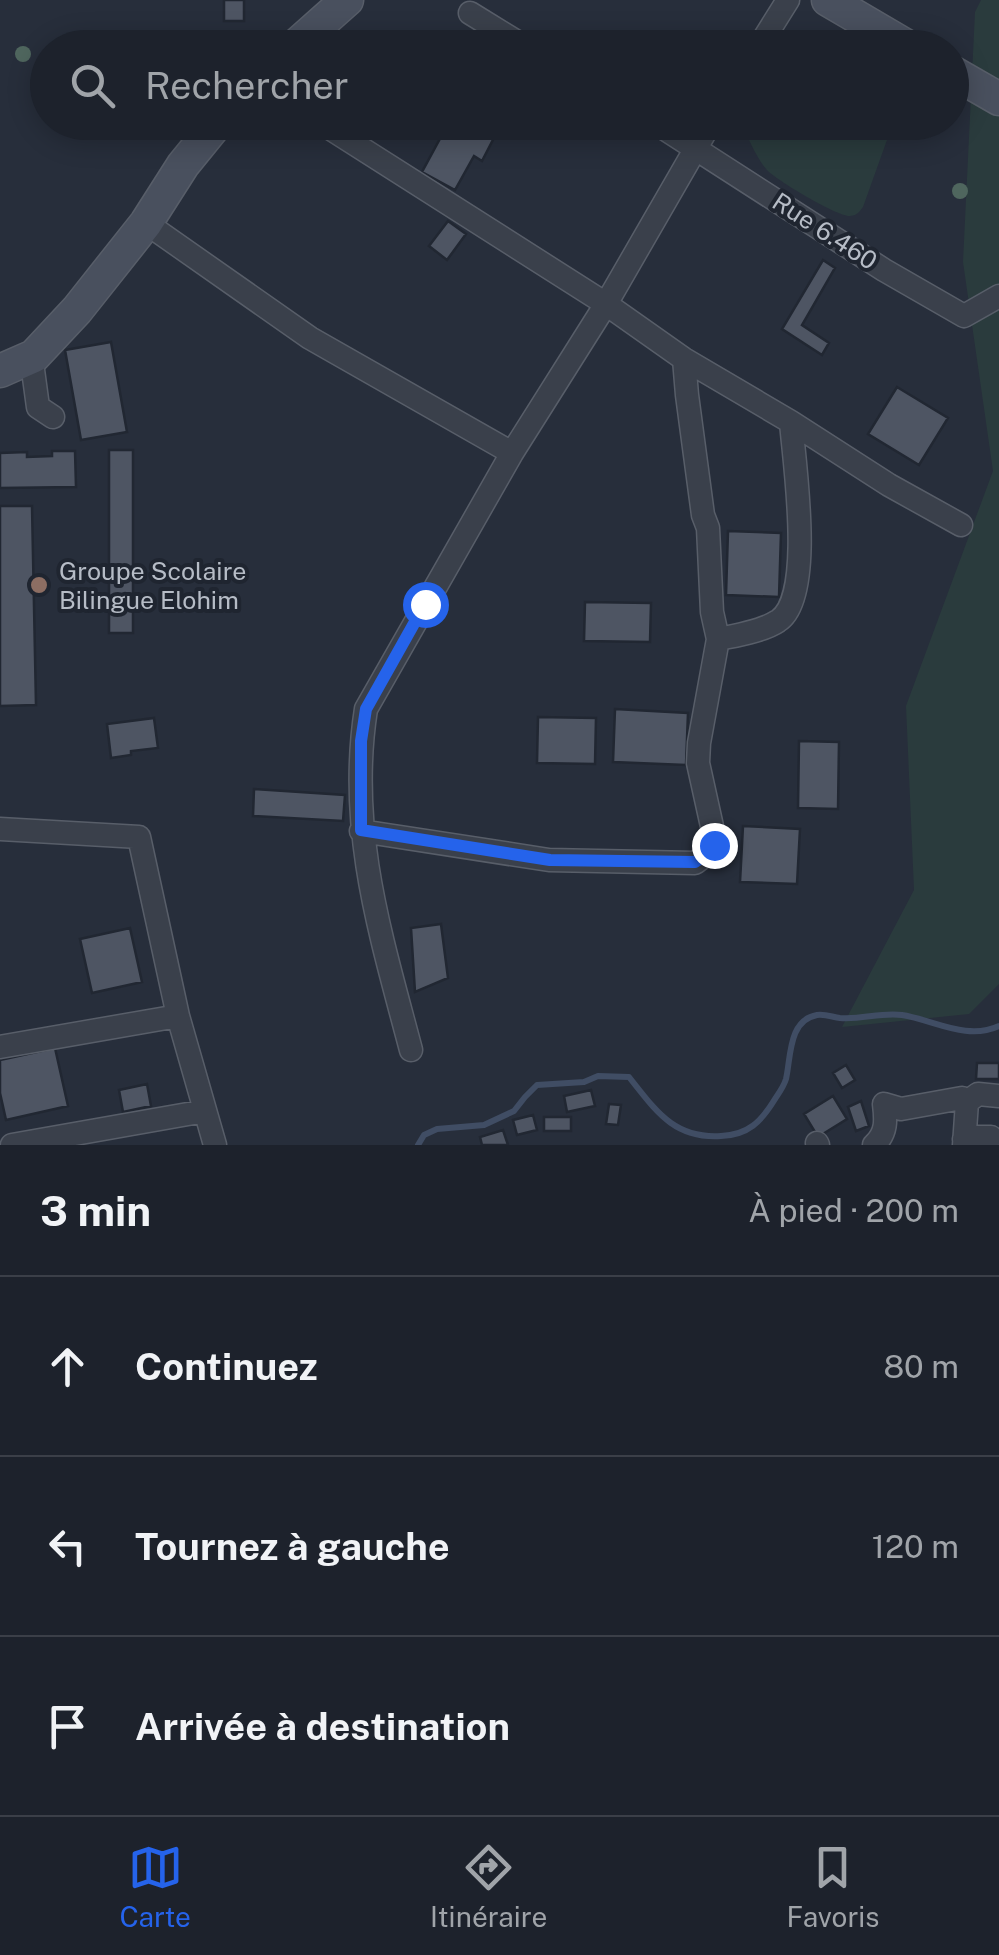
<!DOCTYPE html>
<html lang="fr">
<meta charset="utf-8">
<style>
:root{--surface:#1d222c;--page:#252a34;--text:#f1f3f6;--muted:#a0a4a9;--line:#3b3f48;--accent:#2563eb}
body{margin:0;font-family:"Public Sans",sans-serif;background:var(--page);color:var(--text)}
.stop{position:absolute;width:30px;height:30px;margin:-22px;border:8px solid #2563eb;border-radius:50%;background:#fff}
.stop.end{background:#2563eb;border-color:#fff;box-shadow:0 2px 10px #0008}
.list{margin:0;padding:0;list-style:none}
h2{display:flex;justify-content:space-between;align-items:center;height:130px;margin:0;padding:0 40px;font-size:42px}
h2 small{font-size:32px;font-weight:400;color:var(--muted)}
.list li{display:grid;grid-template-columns:65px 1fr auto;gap:30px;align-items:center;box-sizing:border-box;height:180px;padding:0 40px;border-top:2px solid var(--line)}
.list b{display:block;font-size:38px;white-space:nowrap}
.list em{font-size:32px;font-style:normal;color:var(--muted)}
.icon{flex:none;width:55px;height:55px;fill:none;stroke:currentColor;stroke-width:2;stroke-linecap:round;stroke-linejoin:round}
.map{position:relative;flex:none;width:999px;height:1145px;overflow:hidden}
.search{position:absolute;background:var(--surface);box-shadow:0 5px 25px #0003;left:30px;right:30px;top:30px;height:110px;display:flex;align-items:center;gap:25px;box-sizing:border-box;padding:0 35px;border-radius:55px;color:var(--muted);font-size:38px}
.sheet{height:670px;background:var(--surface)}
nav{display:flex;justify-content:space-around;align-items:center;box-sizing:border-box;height:140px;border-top:2px solid var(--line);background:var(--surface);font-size:28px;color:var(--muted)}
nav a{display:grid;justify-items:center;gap:5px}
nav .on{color:var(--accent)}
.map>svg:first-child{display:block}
.green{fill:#2a3b3d}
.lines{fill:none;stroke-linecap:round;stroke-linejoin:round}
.stream{stroke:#404d64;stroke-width:6}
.building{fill:#4e5563;stroke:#212732;stroke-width:2.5}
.street-casing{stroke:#585e69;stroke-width:25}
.secondary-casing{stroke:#585e69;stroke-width:35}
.street{stroke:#3a404b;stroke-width:22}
.secondary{stroke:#49505e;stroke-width:32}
.tree{fill:#4f665e}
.route{stroke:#2563eb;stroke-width:12}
.education-dot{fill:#8d6e63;stroke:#1f2530;stroke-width:4}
.labels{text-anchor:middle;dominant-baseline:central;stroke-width:8;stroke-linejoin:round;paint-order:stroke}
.street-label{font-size:25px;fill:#b6bcc6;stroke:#1f2530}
.poi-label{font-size:25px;fill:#b6bcc6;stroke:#1f2530;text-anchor:start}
</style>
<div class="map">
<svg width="999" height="1145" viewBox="0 0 999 1145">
<rect width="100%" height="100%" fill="#272e3b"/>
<!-- green -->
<path class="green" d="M981 0H999V984L969 1014 842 1027 914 890 906 706 993 471 963 262 975 12Z
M742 123 940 122 941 123 940 128 929 138 887 140 863 207C859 212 858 215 850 216 838 217 776 180 767 170 757 159 750 141 743 128Z"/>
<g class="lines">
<!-- stream -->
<path class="stream" d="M418 1145 424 1135 437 1129 484 1125 514 1111 525 1097 537 1085 584 1082 598 1076 629 1077C656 1111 674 1139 721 1136 748 1135 761 1122 775 1099 779 1093 784 1086 786 1079 791 1058 788 1020 817 1015 826 1014 832 1017 840 1018 861 1020 881 1012 902 1015 934 1020 967 1041 999 1026"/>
</g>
<!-- building -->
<path class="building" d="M224 0H244V21H224Z
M449 122H479L497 132 482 161 474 156 455 190 422 172Z
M448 221 466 234 447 260 429 246Z
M823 260 835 268 802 325 829 343 822 355 782 329Z
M111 342 127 432 81 440 65 350Z
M897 387 948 418 919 465 868 434Z
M109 450H133V633H109Z
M52 451H75L76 487 0 488V453L27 452V457L52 456Z
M0 506H32L36 705 0 706Z
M728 531 781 533 779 597 726 595Z
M585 602 651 603 650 642 584 641Z
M615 709 688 713 686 765 613 762Z
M538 717 596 718 595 764 537 763Z
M154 718 158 748 131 751V755L111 758 107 724Z
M799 741 839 742 838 809 798 808Z
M254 789 345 795 343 821 253 816Z
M743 826 800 829 797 884 740 882Z
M441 924 448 978 415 992 411 928Z
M130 928 142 982 92 993 80 939Z
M55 1048 68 1106 6 1120 0 1093V1060Z
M977 1063H999V1079H976Z
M846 1065 855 1080 842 1088 833 1073Z
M147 1084 151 1106 123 1112 119 1090Z
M591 1090 595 1106 567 1112 564 1096Z
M833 1096 847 1119 818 1137 804 1114Z
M861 1101 869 1126 856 1131 848 1107Z
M609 1104 621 1105 618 1125 606 1124Z
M533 1115 537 1130 517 1135 513 1120Z
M544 1117H571V1131H544Z
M503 1130 508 1145H482L480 1137Z"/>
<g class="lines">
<!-- street casing -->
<g class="street-casing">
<path id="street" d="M470 13 527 48
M758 48 788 0
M320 122 606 304 684 359 791 422 889 485 961 525
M654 122 884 270 964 316 999 296
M146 223 310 338 512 453
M34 356 33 370 38 407 53 417
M718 639C735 636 763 631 778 621 815 598 794 462 791 422
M0 829 139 837 178 1016 215 1145
M361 831 549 860 695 863 710 852 713 845V831L698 763 699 743 718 639 712 612 708 528 703 515 687 395 684 359
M0 1047 178 1016
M411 1050C381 936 347 830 366 709L512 453 606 304 711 122
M964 1139 973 1137H991
M817 1143 818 1145
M12 1145 205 1111
M874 1145C887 1133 886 1120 884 1104L901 1109 962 1098 967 1102 978 1094 999 1096
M964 1145 967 1102"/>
</g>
<!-- secondary casing -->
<g class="secondary-casing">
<path id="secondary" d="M828 0 910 48
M293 48 347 0
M952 72 999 99
M0 371 34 356 77 310 146 223 183 165 218 122"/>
</g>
<!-- street -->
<use href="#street" class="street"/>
<!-- secondary -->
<use href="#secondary" class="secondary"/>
</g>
<!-- trees -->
<g class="tree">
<circle cx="23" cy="54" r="8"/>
<circle cx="960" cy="191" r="8"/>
</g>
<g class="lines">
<!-- route -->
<path class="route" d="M425 604 366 709 361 741V830L550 860 695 862 710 852 714 845"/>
</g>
<!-- markers -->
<circle class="education-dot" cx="39" cy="585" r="10"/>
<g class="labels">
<!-- street labels -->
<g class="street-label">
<text transform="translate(825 231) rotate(33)">Rue 6.460</text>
</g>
<!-- poi labels -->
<g class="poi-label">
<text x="59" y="571">Groupe Scolaire<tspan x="59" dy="29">Bilingue Elohim</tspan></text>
</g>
</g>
</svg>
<div class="stop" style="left:425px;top:604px"></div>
<div class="stop end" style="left:714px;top:845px"></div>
<div class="search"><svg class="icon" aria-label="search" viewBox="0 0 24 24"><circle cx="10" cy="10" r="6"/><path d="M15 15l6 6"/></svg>Rechercher</div>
</div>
<section class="sheet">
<h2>3 min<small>À pied · 200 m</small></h2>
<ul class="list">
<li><svg class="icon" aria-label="ahead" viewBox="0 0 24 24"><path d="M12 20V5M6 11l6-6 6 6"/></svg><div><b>Continuez</b></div><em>80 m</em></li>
<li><svg class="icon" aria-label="left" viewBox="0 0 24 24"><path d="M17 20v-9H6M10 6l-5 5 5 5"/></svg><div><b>Tournez à gauche</b></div><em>120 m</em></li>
<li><svg class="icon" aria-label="arrive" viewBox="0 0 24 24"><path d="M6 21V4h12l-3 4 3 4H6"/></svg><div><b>Arrivée à destination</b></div></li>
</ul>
</section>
<nav>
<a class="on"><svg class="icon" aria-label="map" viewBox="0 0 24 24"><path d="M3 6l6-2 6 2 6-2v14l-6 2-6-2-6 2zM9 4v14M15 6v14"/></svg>Carte</a>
<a><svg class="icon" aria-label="directions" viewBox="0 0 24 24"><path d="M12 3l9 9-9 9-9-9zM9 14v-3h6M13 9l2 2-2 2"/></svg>Itinéraire</a>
<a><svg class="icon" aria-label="saved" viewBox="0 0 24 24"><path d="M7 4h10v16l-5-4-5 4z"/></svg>Favoris</a>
</nav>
